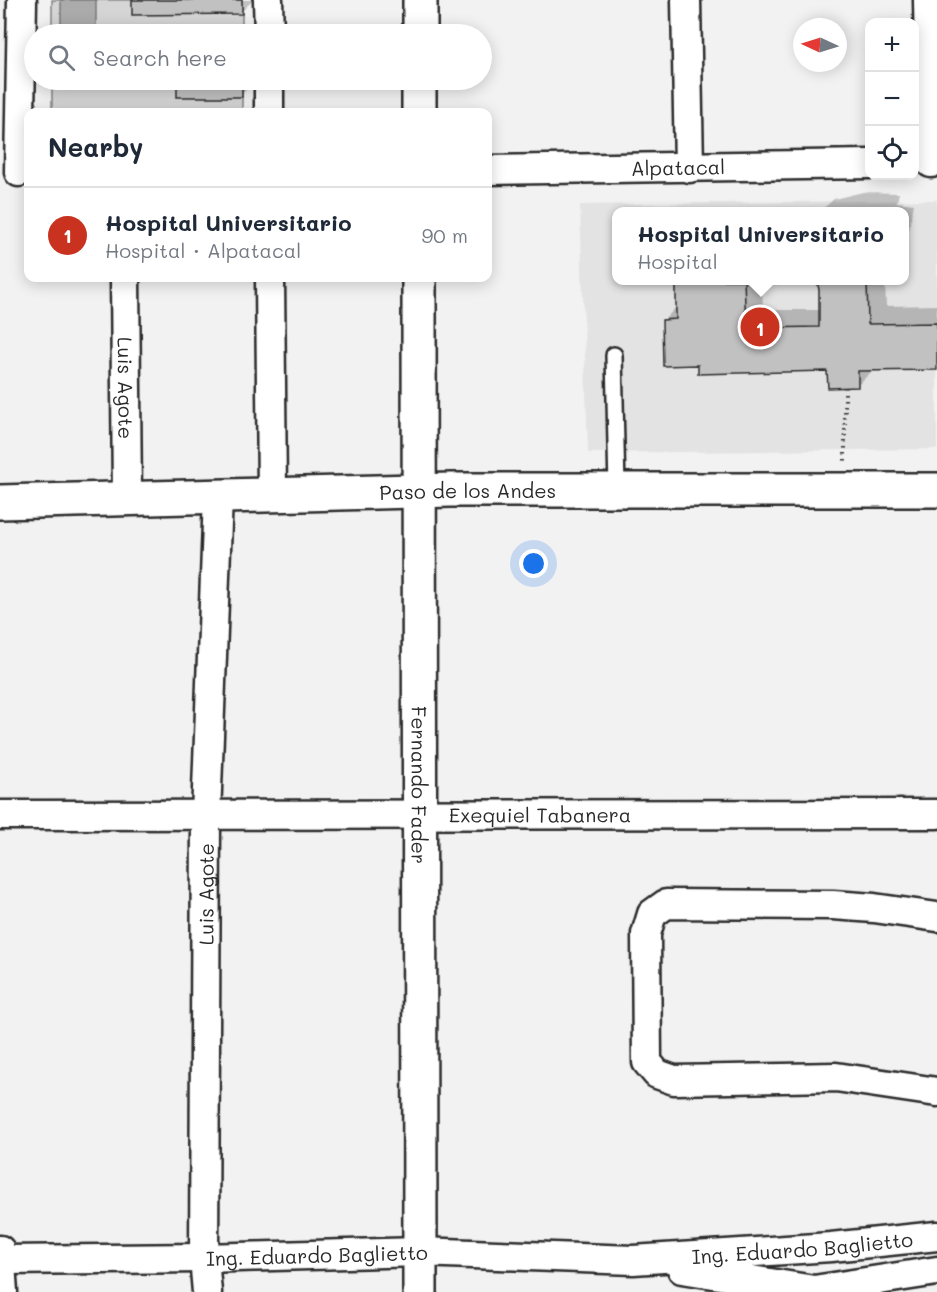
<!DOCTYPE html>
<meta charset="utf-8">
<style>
:root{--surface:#fff;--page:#f6f6f7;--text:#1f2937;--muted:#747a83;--line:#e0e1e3;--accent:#c8321e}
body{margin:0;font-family:Mali,sans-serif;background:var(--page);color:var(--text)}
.controls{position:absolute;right:18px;top:18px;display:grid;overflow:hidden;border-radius:12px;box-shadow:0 3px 15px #0003}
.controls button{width:54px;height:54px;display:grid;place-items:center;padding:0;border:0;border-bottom:2px solid var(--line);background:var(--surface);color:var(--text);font:30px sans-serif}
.compass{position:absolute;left:793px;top:18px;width:54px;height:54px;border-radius:50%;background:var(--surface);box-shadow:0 3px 15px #0003;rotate:274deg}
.you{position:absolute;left:534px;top:564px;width:21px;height:21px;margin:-15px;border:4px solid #fff;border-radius:50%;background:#1a73e8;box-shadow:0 0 0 9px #1a73e833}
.badge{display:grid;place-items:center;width:39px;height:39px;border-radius:50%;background:var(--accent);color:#fff;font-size:20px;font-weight:700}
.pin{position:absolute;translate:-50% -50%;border:3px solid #fff;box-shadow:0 2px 6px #0006}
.popup{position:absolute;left:612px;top:207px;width:297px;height:78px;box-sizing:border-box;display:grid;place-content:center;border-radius:12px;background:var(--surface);filter:drop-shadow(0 2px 4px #0005);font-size:20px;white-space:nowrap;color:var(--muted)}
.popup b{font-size:22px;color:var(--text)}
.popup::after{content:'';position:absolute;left:50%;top:100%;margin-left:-12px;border:12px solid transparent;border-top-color:var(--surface)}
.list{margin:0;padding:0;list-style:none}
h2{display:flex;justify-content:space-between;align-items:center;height:78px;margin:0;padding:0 24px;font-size:26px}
h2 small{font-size:20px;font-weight:400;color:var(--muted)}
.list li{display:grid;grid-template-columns:39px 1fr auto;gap:18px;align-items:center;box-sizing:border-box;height:96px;padding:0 24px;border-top:2px solid var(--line)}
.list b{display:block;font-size:22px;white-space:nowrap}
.list p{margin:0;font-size:20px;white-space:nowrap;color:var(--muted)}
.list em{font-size:20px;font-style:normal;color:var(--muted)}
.icon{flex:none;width:33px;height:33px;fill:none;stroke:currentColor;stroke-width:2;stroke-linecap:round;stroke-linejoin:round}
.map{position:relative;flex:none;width:937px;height:1292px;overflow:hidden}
.search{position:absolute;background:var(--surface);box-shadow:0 3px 15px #0003;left:24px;top:24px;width:468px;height:66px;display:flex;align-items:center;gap:15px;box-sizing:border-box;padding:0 21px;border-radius:33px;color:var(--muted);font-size:22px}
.panel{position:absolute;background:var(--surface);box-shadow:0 3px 15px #0003;left:24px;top:108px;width:468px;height:174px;border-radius:12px}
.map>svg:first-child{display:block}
.built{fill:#e3e3e3;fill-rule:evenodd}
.green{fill:#d5d5d5;stroke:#808080;stroke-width:1.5}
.water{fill:#ababab;stroke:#787878;stroke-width:1.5}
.shadow{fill:#0003}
.building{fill:#c1c1c1;stroke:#2b2b2b;stroke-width:1.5}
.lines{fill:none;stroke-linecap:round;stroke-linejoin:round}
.service-casing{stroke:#2b2b2b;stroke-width:20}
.minor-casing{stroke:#2b2b2b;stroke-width:33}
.tertiary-casing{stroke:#2b2b2b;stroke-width:38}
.path{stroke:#2b2b2b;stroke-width:4;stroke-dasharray:1.5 4.5;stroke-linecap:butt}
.service{stroke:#fff;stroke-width:15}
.minor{stroke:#fff;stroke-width:28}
.tertiary{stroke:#fff;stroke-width:33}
.labels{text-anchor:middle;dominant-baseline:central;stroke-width:5;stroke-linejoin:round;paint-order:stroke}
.street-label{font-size:20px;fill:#2b2b2b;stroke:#fff}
</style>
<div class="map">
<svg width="937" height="1292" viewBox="0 0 937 1292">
<rect width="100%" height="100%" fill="#f2f2f2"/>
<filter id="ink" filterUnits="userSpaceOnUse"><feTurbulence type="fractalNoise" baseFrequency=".0167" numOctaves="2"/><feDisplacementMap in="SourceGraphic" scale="12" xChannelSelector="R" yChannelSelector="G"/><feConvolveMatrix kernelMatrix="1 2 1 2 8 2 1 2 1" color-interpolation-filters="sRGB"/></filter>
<g filter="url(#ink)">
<!-- built -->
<path class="built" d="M937 200V449L588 453 580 205ZM616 212H904V280H616Z"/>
<!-- green -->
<path class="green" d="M52 0H242V34H52Z
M52 80H242V112H52Z"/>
<!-- water -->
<path class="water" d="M61 0H96V34H61Z
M61 80H96V86L61 87Z"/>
<!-- shadow -->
<path class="shadow" d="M133 0H253L241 12Z
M179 80H255V81L241 95 179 96Z
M863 192 899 193 897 202 914 204 904 252V212H819L834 199Z
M677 280H762L763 310H820L821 290 818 280H885L886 306 937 305V369L873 370 857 386 829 370 699 363 664 320 677 306Z"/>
<!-- building -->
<path class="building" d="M132 0H242V14L132 15Z
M177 80H242V97H177Z
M843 209H863L881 211 830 212Z
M676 280H744L746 328 819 327V290L817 280H867L868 324 937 323V370L858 371V387L828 388 827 371 698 374V365L663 366 662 320 676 319Z"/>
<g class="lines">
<!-- service casing -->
<g class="service-casing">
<path id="service" d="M614 355 617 490"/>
</g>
<!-- minor casing -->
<g class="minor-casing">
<g id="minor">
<path d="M268 0 269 34"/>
<path d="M686 0 689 168"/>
<path d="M928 0 931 163"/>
<path d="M269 80V112"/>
<path id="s1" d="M488 170 870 164"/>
<path d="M19 172 22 0"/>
<path id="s2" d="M125 278 127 498"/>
<path d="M270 278 272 494"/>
<path id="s3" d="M0 815 937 814"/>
<path d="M937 917 874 908 833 905 666 904 652 914 646 934 647 1062 657 1074 674 1080 836 1077 937 1092"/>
<path d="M0 1250 3 1292"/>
<path id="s4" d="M2 1260 204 1258 420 1252 633 1260 831 1247 937 1236"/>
<path d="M682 1269 814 1290 937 1271"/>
<path id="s5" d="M207 1292 204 1258 206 816 218 496"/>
</g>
</g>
<!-- tertiary casing -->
<g class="tertiary-casing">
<g id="tertiary">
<path d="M420 34V0"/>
<path d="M419 112V80"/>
<path id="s6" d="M419 278 420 1292"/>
<path id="s7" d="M0 502 451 490H937"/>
</g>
</g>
<!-- path -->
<path class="path" d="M845 387V462"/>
<!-- service -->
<use href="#service" class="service"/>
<!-- minor -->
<use href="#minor" class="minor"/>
<!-- tertiary -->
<use href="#tertiary" class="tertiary"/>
</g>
</g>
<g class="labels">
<!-- street labels -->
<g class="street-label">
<text stroke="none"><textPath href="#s1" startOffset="190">Alpatacal</textPath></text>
<text stroke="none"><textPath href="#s2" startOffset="110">Luis Agote</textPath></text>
<text stroke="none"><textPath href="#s7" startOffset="468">Paso de los Andes</textPath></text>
<text stroke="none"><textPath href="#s6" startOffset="507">Fernando Fader</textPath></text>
<text stroke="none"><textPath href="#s3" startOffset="540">Exequiel Tabanera</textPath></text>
<text stroke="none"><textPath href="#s5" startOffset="398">Luis Agote</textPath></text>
<text stroke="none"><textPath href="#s4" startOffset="801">Ing. Eduardo Baglietto</textPath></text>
<text stroke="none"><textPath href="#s4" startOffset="315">Ing. Eduardo Baglietto</textPath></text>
</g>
</g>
</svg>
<div class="controls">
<button>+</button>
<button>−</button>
<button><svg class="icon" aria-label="locate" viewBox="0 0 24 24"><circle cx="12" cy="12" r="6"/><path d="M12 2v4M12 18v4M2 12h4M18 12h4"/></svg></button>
</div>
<svg class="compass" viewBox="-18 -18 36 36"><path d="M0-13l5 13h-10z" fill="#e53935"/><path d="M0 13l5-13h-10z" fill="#747a83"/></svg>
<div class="you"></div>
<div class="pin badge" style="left:760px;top:327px">1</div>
<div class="popup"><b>Hospital Universitario</b>Hospital</div>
<div class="search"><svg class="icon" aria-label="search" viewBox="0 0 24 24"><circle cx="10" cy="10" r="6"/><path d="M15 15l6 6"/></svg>Search here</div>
<section class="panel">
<h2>Nearby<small></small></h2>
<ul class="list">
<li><span class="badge">1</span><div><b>Hospital Universitario</b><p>Hospital · Alpatacal</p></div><em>90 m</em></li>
</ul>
</section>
</div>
